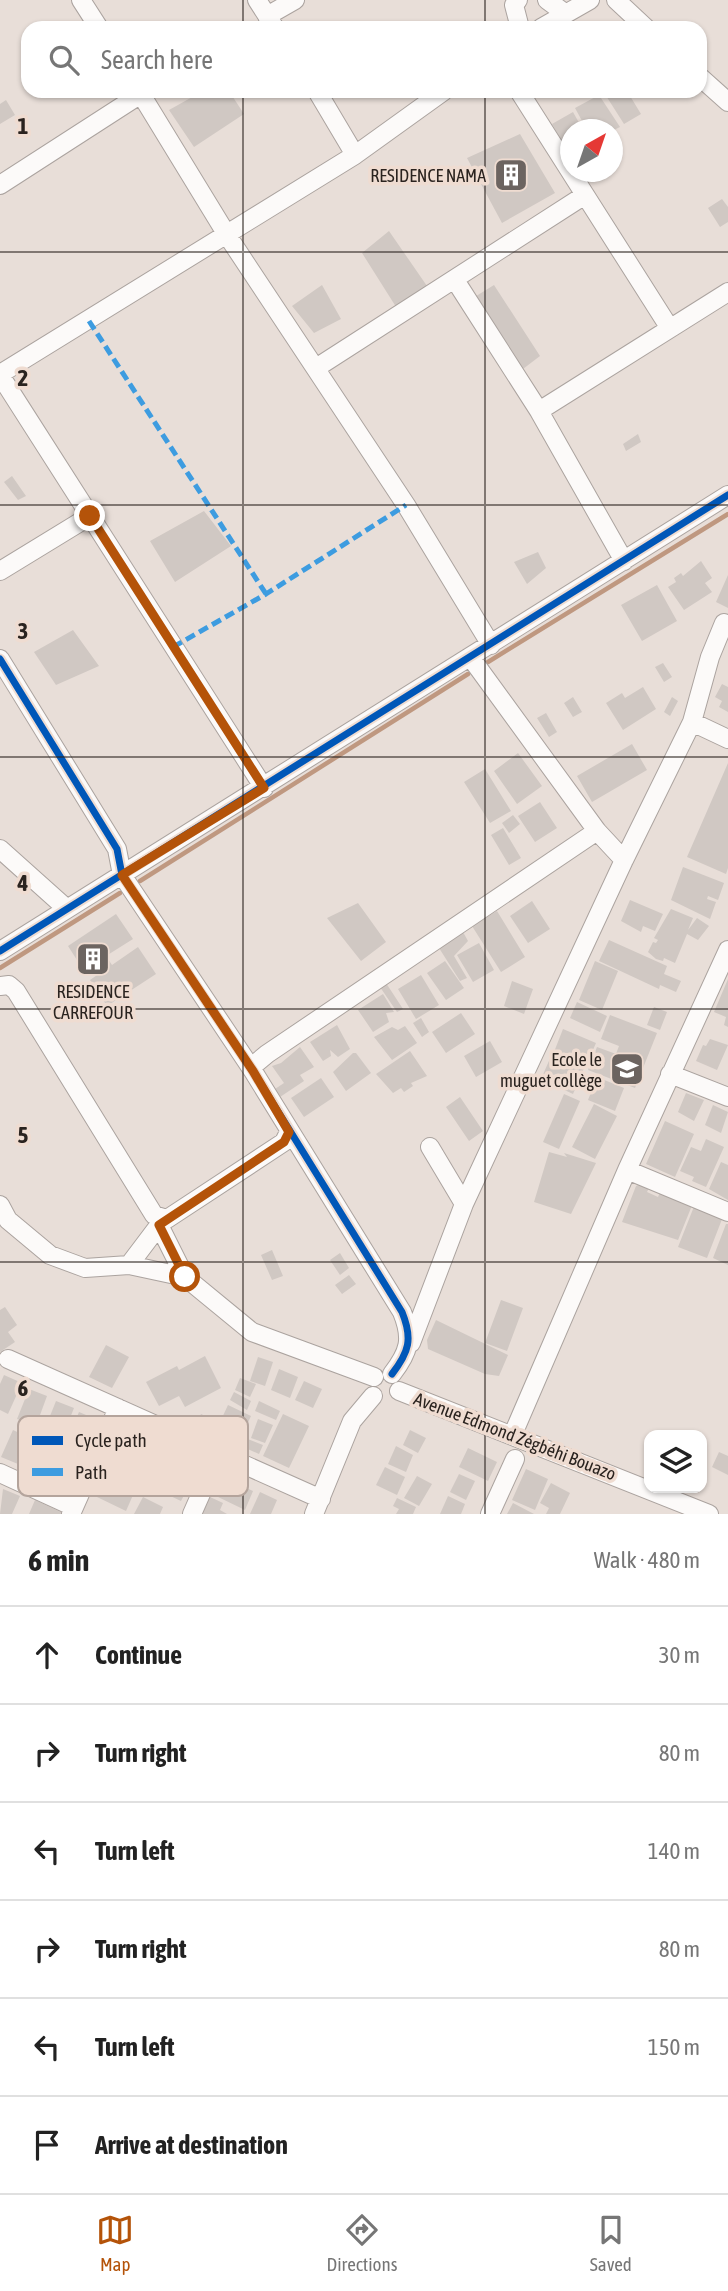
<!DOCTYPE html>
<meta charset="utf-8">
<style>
:root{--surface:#fff;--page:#f2f2f2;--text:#222;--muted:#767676;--line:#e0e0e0;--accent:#b45309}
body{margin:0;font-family:"Asap Condensed",sans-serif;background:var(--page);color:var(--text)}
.controls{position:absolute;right:21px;bottom:21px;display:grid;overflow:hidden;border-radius:14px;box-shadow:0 2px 5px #0004}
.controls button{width:63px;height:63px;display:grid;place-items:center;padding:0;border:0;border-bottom:2px solid var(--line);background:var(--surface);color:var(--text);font:35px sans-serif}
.compass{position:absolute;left:560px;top:119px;width:63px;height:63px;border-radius:50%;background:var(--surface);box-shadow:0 2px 5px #0004;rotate:40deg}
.stop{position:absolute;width:21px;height:21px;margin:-16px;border:5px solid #b45309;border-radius:50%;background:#fff}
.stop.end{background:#b45309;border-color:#fff;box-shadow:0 2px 7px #0008}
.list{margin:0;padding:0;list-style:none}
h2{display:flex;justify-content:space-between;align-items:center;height:91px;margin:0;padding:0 28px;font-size:30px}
h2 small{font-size:23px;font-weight:400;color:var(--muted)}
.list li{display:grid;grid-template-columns:46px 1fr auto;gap:21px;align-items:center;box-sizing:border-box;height:98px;padding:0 28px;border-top:2px solid var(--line)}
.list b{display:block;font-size:26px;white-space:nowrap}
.list em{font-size:23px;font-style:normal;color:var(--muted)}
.icon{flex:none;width:38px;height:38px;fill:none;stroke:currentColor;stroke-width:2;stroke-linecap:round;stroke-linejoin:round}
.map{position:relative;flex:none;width:728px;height:1514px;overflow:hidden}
.search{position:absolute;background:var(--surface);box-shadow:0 2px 5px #0004;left:21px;right:21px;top:21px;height:77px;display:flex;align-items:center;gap:18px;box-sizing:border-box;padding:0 24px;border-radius:21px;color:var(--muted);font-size:26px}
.sheet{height:679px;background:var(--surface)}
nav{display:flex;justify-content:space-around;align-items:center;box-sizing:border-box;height:98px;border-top:2px solid var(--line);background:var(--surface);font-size:19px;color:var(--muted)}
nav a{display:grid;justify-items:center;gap:4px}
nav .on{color:var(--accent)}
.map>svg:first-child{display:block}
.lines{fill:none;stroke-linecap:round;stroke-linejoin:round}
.stream{stroke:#bf9880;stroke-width:4.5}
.building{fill:#d0c8c3}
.minor-casing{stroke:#aba39f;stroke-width:20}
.minor{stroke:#fcfaf9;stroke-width:18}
.quiet{stroke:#3d9ce0;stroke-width:5;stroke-dasharray:10 5;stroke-linecap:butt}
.cycleway-casing{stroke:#efdcd1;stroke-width:11}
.cycleway{stroke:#0057b8;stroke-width:7}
.route{stroke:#b45309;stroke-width:9}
.grid{fill:none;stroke:#2a231f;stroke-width:2;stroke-opacity:0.55}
.labels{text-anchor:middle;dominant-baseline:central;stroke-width:7;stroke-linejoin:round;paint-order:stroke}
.poi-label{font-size:18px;fill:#2a231f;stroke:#efdcd1;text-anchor:end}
.street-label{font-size:18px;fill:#2a231f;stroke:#efdcd1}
.key{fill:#efdcd1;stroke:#b4a49c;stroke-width:2}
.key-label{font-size:19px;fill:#2a231f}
.grid-label{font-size:23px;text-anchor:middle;font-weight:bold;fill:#2a231f;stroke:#efdcd1;stroke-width:7;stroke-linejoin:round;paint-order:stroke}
</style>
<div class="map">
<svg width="728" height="1514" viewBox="0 0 728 1514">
<rect width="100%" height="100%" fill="#e8ded8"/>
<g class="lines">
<!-- stream -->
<path class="stream" d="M488 662 728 514
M140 881 468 674
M0 968 120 893"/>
</g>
<!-- building -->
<path class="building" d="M203 91H229L244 114 194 147 169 110Z
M603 91H627L641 114 624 124Z
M599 95 620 127 612 131 587 130 575 108Z
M6 100 15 115 0 124V104Z
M573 112 583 130H570V155L552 124Z
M520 134 555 193 502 223 467 158Z
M722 199 728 207V222L720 227 708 208Z
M389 231 427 286 398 310 362 253Z
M322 285 341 319 314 333 292 306Z
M494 285 540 356 519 372 473 298Z
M638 434 641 442 626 451 623 444Z
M12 476 26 496 18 500 4 482Z
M204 511 231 546 175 582 150 541Z
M538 552 546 568 527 584 514 562Z
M701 561 712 578 705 583 712 592 684 610 668 587 676 582 674 578 681 573 683 576Z
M728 575V608L716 602Z
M657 585 677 621 642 641 621 605Z
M73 630 99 666 56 685 34 652Z
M663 663 672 677 664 682 655 667Z
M722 684 728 687V712L719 707 722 701 715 697Z
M643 687 656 709 623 730 606 703 622 693 625 698Z
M573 697 582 712 573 717 564 703Z
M672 697 678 701 670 716 664 712Z
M546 713 557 732 549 737 537 718Z
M632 744 647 770 592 802 577 776Z
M518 753 542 786 517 804 494 771Z
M728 763V868L726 874 687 857Z
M485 769 511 811 490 823 464 782Z
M540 802 557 828 535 842 518 816Z
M513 815 520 824 509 833 502 823Z
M503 828 521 858 509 865 491 835Z
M683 867 724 883 718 900 708 896 707 899 716 902 710 919 671 900Z
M630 900 663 914 655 931 643 926 641 932 621 921Z
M532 901 550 929 528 943 510 916Z
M358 903 386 942 361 961 327 918Z
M671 909 693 918 688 930 697 918 709 926 698 940 687 934 675 963 664 958 663 961 656 959 648 952 653 942 656 943 658 940 654 938Z
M497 911 525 957 501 972 472 926Z
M116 914 133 939 106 956 112 965 138 947 156 974 107 1006 90 980 103 971 98 963 84 971 68 946Z
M463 932 468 941 454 956 467 978 460 981 439 948Z
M609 940 667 966 664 974 681 981 676 992 660 985 659 989 599 961Z
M479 943 494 970 473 982 457 955Z
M445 961 464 988 446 1000 427 973Z
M595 961 618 971 602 1010 579 1000Z
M421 975 439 1005 416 1019 398 989Z
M728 979V1027L724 1025 726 1017 714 1012Z
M512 981 533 989 524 1014 504 1006Z
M386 983 403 1009 397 1012 380 987Z
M383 994 394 1012 386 1013 389 1022 373 1032 358 1010Z
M577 1002 607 1016 600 1032 570 1018Z
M654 1007 667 1012 660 1030 647 1025Z
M461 1013 475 1034 446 1053 432 1032Z
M610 1015 657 1033 635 1088 588 1070 597 1047 616 1054 619 1046 601 1039Z
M421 1018 429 1032 422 1037 413 1023Z
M337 1025 350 1049 338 1057 330 1050 331 1056 323 1061 310 1042Z
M405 1026 417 1043 392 1060 374 1037 392 1027 398 1030Z
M563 1029 596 1043 586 1066 554 1052Z
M710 1039 728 1045 717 1070 696 1061 703 1045 706 1046Z
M490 1041 502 1062 476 1077 464 1056Z
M300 1047 314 1067 300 1075 304 1081 280 1097 275 1089 284 1083 272 1066 281 1063Z
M410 1051 427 1076 411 1083 413 1086 404 1092 401 1088 393 1093 376 1074Z
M353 1053H356L371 1073 346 1091 333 1072Z
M552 1054 584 1068 573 1094 541 1079Z
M597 1077 624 1088 615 1111 588 1100Z
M321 1078 334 1097 304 1117 291 1098Z
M686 1093 704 1100 694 1121 678 1112Z
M564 1094 580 1101 559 1149 543 1142Z
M460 1097 483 1131 469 1141 446 1107Z
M594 1104 617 1116 595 1159 572 1147Z
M713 1105 728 1112 721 1133 705 1125Z
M665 1121 694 1134 675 1177 646 1164Z
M706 1139 724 1147 706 1187 692 1181 694 1177 680 1171 691 1147 701 1151Z
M549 1152 567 1157 564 1153 596 1163 571 1214 534 1202Z
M721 1162 728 1165V1200L709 1189Z
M645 1182 651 1184 647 1192 658 1197 661 1190 693 1203 678 1240 622 1222 636 1186Z
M695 1204 714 1216 716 1211 724 1214 707 1258 678 1247Z
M726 1224H728V1265L713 1258Z
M272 1250 283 1276 272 1280 261 1255Z
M340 1253 349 1268 340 1275 330 1260Z
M349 1275 356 1284 342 1294 335 1285Z
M501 1300 523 1308 507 1351 485 1343Z
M5 1307 17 1325 8 1332 15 1342 0 1352V1310Z
M436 1320 508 1355 499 1376 485 1374 428 1349 427 1340Z
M106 1345 129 1357 112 1388 89 1377Z
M205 1356 221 1388 185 1407 179 1396 159 1406 146 1382 177 1366 179 1370Z
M258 1357 273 1362 265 1386 250 1381Z
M279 1369 298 1377 290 1398 271 1390Z
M4 1375 22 1383 8 1414 0 1410V1384Z
M240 1378 256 1384 250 1397 235 1390Z
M304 1381 322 1389 313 1408 295 1400Z
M29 1389 47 1396 36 1426 17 1419Z
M234 1392 251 1401 247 1410 230 1400Z
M56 1401 74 1408 62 1438 44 1431Z
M259 1401 280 1411 276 1420 255 1411Z
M228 1405 251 1416 237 1446 214 1435Z
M79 1412 105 1423 96 1446 69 1435Z
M201 1414 214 1420 210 1428 197 1422Z
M283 1414 309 1426 289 1468 263 1456Z
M258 1419 273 1425 265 1443 251 1438Z
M13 1430 30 1438 18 1464 1 1457Z
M410 1430 426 1438 418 1453 403 1445Z
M245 1438 263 1445 259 1454 241 1446Z
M396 1446 413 1455 406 1472 388 1464Z
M468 1448 497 1462 488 1481 459 1467Z
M719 1452 728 1456V1475L712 1467Z
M385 1467 405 1477 397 1495 376 1485Z
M158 1468 190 1484 181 1501 149 1486Z
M526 1469 548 1479 535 1510 512 1500Z
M459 1474 475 1481 466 1500 450 1492Z
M417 1476 432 1484 419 1506 404 1498Z
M224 1478 253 1491 245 1510 216 1496Z
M105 1481 133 1495 126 1511 97 1497Z
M551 1483 570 1493 560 1514H546L549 1508 540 1503Z
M3 1489 20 1496 12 1514H0Z
M260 1492 277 1500 271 1514H250Z
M448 1496 465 1504 461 1514H440Z
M143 1497 163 1507 160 1514H134Z
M210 1497 223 1503 220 1510 227 1514H202Z
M397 1498 416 1507 413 1514H396L399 1509 393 1506Z
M35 1500 65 1514H29Z
M513 1503 534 1514H507Z"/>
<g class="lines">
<!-- minor casing -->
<g class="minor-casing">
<path id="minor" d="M81 0 99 28
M257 0 275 28
M518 0 514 5 520 28
M547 0 566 14
M616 0 646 28
M267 16 295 0
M541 28 590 0
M700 77 728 102
M139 91 227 235 406 505 491 645
M317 91 355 155
M519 91 669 327
M0 185 141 94
M455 280 539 411 624 561
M316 368 585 195
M0 374 355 155 444 91
M0 375 264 788
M539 411 728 292
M0 571 90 516
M471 658 597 831 624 860
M0 659 117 849 122 875 253 1071 402 1312C413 1339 409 1352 392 1374
M692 722 710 657 724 623
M0 849 67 909
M0 951 728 495
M0 986 9 985 16 991 154 1215 167 1219 284 1142 289 1132
M253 1071 255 1064 267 1054 597 831
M670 1074 728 1097
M430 1147 464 1204
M627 1170 728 1212
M0 1205 8 1220 50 1255 85 1268 129 1265 185 1277 252 1332 374 1377
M159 1225 185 1277
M129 1265 163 1220
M411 1343 464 1204 624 860 692 722 728 739
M8 1359 321 1499
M399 1391 709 1514
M513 1434 627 1170 728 950
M0 1473 74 1507
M71 1514 118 1408
M192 1514 219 1453
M314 1514 352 1421 373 1396
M490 1514 515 1459"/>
</g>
<!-- minor -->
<use href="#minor" class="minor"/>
<!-- quiet -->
<path class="quiet" d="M89 321 266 594
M173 647 266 594 406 505"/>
<!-- cycleway casing -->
<g class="cycleway-casing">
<path id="cycleway" d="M0 659 117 849 122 875 253 1071 402 1312C413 1339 409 1352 392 1374
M0 951 728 495"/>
</g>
<!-- cycleway -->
<use href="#cycleway" class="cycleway"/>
</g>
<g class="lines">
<!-- route -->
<path class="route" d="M90 516 264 788 122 875 253 1071 289 1132 284 1142 159 1225 185 1277"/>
</g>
<!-- grid -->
<path class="grid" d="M243 0V28M485 0V28M243 91V1514M485 91V1514M0 252H728M0 505H728M0 757H728M0 1009H728M0 1262H728"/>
<!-- icons -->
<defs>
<g id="building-square" transform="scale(1.75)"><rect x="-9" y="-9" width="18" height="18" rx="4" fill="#6c6460" stroke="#efdcd1"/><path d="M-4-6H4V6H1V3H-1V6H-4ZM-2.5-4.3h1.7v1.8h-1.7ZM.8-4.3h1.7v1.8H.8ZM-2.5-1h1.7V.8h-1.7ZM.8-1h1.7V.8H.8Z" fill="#fff"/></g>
<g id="school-square" transform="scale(1.75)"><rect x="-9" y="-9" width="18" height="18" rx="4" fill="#6c6460" stroke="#efdcd1"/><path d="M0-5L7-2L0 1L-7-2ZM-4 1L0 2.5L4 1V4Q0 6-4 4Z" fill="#fff"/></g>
</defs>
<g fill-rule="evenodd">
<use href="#building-square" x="511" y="175"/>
<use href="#building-square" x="93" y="959"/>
<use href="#school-square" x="627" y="1069"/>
</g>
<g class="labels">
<!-- poi labels -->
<g class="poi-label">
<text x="486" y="175">RESIDENCE NAMA</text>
<text x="93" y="991" text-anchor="middle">RESIDENCE<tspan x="93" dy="21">CARREFOUR</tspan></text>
<text x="602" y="1059">Ecole le<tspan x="602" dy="21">muguet collège</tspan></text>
</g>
<!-- street labels -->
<g class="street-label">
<text transform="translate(515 1436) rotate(21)">Avenue Edmond Zégbéhi Bouazo</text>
</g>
</g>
<!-- legend -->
<rect x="18" y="1416" width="230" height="80" rx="10" class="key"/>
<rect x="32" y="1436" width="31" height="9" fill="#0057b8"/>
<rect x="32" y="1468" width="31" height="8" fill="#3d9ce0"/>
<g class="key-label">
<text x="75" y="1447">Cycle path</text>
<text x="75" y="1479">Path</text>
</g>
<g class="grid-label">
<text x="23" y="134">1</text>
<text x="23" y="386">2</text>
<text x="23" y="639">3</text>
<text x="23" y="891">4</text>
<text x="23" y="1143">5</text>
<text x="23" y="1396">6</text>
</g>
</svg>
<div class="controls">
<button><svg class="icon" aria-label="layers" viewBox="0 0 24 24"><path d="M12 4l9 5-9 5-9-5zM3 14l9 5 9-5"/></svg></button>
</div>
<svg class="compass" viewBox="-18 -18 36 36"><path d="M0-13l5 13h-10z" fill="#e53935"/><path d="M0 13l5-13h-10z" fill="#767676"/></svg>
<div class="stop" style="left:185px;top:1277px"></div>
<div class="stop end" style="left:90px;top:516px"></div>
<div class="search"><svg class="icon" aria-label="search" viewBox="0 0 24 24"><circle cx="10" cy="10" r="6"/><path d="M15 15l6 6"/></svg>Search here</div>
</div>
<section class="sheet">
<h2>6 min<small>Walk · 480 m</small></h2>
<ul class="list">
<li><svg class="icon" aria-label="ahead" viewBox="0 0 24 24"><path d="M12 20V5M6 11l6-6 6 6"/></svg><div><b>Continue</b></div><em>30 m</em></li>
<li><svg class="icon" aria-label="right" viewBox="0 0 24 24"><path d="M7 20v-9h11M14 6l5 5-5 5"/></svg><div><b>Turn right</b></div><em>80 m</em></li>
<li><svg class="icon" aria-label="left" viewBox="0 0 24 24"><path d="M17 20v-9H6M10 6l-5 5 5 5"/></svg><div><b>Turn left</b></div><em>140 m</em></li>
<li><svg class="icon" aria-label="right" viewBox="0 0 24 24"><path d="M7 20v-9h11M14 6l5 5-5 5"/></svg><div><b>Turn right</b></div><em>80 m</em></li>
<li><svg class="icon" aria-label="left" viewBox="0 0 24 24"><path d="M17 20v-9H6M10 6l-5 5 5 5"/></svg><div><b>Turn left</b></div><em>150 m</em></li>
<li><svg class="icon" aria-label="arrive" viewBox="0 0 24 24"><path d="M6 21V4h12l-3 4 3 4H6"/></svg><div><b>Arrive at destination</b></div></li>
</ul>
</section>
<nav>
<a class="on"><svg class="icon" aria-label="map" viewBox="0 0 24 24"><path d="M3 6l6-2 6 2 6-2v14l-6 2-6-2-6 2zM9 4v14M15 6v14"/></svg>Map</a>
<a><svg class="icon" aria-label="directions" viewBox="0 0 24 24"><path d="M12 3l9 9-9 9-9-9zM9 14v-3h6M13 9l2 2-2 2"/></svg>Directions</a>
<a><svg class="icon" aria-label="saved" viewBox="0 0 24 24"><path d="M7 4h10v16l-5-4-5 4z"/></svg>Saved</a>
</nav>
